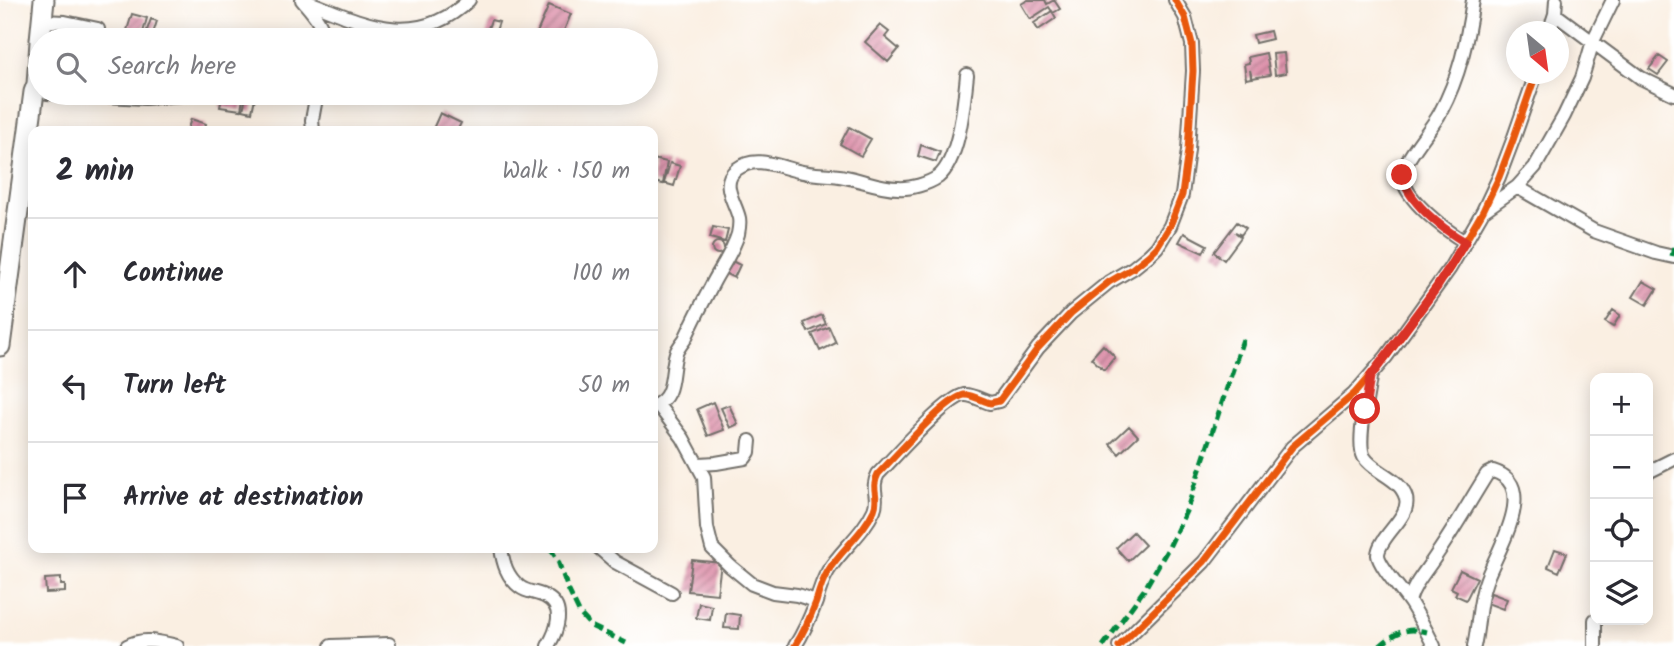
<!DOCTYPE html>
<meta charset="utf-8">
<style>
:root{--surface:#fff;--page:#f7f7f7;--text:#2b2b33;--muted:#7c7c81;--line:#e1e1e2}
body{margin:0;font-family:Kalam,sans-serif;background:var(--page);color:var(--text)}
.controls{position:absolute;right:21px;bottom:21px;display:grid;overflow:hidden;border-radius:14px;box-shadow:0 4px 18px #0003}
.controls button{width:63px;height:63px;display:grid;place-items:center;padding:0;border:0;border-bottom:2px solid var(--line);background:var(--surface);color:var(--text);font:35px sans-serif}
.compass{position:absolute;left:1506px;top:21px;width:63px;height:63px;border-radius:50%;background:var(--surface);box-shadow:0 4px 18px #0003;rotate:151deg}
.stop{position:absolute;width:21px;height:21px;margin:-16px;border:5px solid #d93025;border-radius:50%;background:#fff}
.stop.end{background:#d93025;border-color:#fff;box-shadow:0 2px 7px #0008}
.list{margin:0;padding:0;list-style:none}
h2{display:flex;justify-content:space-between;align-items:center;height:91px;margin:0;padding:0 28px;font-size:30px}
h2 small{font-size:23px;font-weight:400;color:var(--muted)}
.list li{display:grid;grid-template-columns:46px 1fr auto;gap:21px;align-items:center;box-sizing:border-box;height:112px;padding:0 28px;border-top:2px solid var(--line)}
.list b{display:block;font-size:26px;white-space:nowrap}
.list em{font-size:23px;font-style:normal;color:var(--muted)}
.icon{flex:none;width:38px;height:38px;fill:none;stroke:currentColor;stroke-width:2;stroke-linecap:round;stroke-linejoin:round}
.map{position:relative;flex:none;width:1674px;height:646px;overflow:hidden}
.search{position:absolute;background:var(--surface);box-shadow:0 4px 18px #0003;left:28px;top:28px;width:630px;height:77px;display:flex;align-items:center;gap:18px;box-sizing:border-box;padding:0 24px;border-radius:38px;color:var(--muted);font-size:26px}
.panel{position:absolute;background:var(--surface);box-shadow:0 4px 18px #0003;left:28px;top:126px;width:630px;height:427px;border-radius:14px}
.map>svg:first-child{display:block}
.building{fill:url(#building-hatch)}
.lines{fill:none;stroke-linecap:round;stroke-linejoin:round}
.minor-casing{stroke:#73706b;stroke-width:16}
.trunk-casing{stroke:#73706b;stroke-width:23}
.minor{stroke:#fff;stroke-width:12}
.trunk{stroke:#fff;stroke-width:19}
.quiet{stroke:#00873e;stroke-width:5;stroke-dasharray:10 5;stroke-linecap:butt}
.cycleway-casing{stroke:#fff;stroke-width:11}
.cycleway{stroke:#e8590c;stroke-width:7}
.route{stroke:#d93025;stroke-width:9}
</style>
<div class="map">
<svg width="1674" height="646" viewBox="0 0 1674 646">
<defs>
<pattern id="building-hatch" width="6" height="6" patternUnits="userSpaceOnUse" patternTransform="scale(1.75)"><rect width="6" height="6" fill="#de93ac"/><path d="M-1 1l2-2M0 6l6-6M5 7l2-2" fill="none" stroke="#b4788c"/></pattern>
</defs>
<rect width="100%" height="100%" fill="#fff"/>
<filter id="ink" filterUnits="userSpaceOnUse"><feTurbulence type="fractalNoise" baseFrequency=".0143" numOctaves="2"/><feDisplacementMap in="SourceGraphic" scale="14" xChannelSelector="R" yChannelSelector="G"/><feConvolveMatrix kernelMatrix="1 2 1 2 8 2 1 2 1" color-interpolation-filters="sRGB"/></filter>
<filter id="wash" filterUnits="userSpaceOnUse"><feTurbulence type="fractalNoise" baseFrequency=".00686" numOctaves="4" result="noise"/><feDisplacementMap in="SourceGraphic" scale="28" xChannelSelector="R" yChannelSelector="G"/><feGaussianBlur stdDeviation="1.57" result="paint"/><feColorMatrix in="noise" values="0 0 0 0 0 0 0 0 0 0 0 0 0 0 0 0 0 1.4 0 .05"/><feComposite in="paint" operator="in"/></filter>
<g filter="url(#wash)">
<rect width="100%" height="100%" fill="#faefe2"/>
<g id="blocks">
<!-- building -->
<path class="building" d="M1028 0H1045L1047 4 1054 0 1060 9 1053 13 1049 7 1030 19 1021 4Z
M549 5 571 14 560 40H547L536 35Z
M1052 11 1056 18 1038 30 1034 23Z
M132 14 147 18 141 40 125 37Z
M151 19 157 21 151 40H148L144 39Z
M491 20 499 22 493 40H484Z
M880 25 889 32 885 37 899 49 888 62 865 42Z
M1270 31 1272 39 1255 43 1253 35Z
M1266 53 1270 75 1252 78 1250 70 1251 78 1246 79 1244 64 1249 63 1248 57Z
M1284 53 1286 73 1275 75 1273 54Z
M1659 56 1668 62 1658 75 1649 69Z
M223 93H244L241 110 220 107Z
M247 93H256L252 112 243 110Z
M440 113 461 123 457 131H432Z
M191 119 206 124 204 131H187Z
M849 127 871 139 861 156 840 144Z
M921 145 940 152 936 162 918 156Z
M653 159 667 162 663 184 653 182Z
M670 163 680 166 674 186 664 183Z
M1237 222 1246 228 1241 235 1235 232 1241 237 1224 260 1214 252Z
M713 227 728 230 725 242 710 238Z
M1184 233 1207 245 1203 253 1179 242Z
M712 248a6 6 0 1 1 12 0a6 6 0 1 1-12 0Z
M728 259 740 265 734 278 722 272Z
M1643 281 1657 289 1647 305 1633 297Z
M1613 310 1620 315 1613 327 1605 322Z
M822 315 826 324 808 332 804 323Z
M829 327 836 343 820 351 812 334Z
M1103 345 1115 357 1104 370 1091 358Z
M713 402 724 430 708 436 697 409Z
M729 405 738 424 730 428 721 408Z
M1129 426 1138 436 1119 454 1110 444Z
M1133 532 1145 545 1128 561 1116 548Z
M1555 549 1567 553 1559 572 1548 567Z
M692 560 721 563 717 594 688 591Z
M1460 570 1477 578 1466 600 1455 595 1457 591 1451 588Z
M61 578V585H65V592L46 593 45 579Z
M1491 593 1507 599 1503 609 1487 603Z
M699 603 712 606 710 620 696 618Z
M726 613 740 615 739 629 724 628Z"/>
</g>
</g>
<g filter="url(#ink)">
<use href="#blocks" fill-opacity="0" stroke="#73706b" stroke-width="2"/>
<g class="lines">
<!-- minor casing -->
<g class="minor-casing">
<path id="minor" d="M302 0C312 12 324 24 324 40
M304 0C362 23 416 51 469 0
M1555 14 1641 78 1674 94
M42 21 65 22 98 29
M1549 32 1555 14 1556 0
M47 93 145 98 207 93
M313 131 312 120 317 93
M1517 187 1594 231 1656 253 1674 257
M1483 211 1517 187 1535 167 1564 116 1582 78 1593 41 1613 0
M1465 242C1447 231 1405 200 1403 178 1401 161 1432 129 1440 113 1460 76 1467 41 1473 0
M1370 377C1368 395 1356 442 1364 457 1374 473 1400 477 1406 498 1411 517 1378 537 1378 555 1379 566 1404 593 1411 604 1419 617 1427 632 1434 646
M658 405 683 438 704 477 707 528 712 548 730 566 752 584 773 592 797 595 816 601
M653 406C676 398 670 372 676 353 678 348 682 343 685 339 694 319 704 300 714 281 722 266 733 251 738 234 739 229 740 223 739 218 735 201 719 183 737 169 755 155 777 166 798 171 813 175 830 174 845 177 862 180 880 188 898 188 910 189 928 184 938 177 960 159 964 102 967 75
M699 464 716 463 745 458 749 452 750 441
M1648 472 1674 459
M501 548C503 563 507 577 520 587 528 593 538 592 546 597 566 607 557 631 548 646
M599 548 615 562 672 593
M1409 601C1414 583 1427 570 1437 554 1455 528 1470 501 1487 474L1493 471C1541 485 1495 554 1486 581 1478 602 1479 625 1474 646
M127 646C143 637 159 642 177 646
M331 646 389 644
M795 646C804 632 810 618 816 602 819 591 822 581 828 571 841 550 863 534 874 510 880 496 870 489 878 474 894 458 945 399 964 395 971 394 983 401 990 403L999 401 1038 348 1071 313 1109 282 1133 268 1149 255 1157 247 1170 226 1182 195 1188 150 1193 71 1192 44 1185 17 1175 0
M1119 646 1204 562 1292 447 1354 394 1386 357 1410 324 1450 268 1483 211 1499 177 1513 140 1536 74
M1595 646V620"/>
</g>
<!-- trunk casing -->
<g class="trunk-casing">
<path id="trunk" d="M40 40 44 0
M0 346 34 92 37 84 40 42"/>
</g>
<!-- minor -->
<use href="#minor" class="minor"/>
<!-- trunk -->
<use href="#trunk" class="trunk"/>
<!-- quiet -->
<path class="quiet" d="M1672 256 1674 247
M550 548 558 561 568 589 580 614 591 626 626 643
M1103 646 1144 590 1169 547 1187 509 1243 339
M1380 646C1396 632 1406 627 1427 632"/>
<!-- cycleway casing -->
<g class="cycleway-casing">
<path id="cycleway" d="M795 646C804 632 810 618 816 602 819 591 822 581 828 571 841 550 863 534 874 510 880 496 870 489 878 474 894 458 945 399 964 395 971 394 983 401 990 403L999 401 1038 348 1071 313 1109 282 1133 268 1149 255 1157 247 1170 226 1182 195 1188 150 1193 71 1192 44 1185 17 1175 0
M1119 646 1204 562 1292 447 1354 394 1386 357 1410 324 1450 268 1483 211 1499 177 1513 140 1536 74"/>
</g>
<!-- cycleway -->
<use href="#cycleway" class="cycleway"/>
</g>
</g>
<g class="lines" filter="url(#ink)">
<!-- route -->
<path class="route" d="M1365 409 1370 377 1437 287 1465 242C1441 228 1408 202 1402 175"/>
</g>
</svg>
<div class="controls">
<button>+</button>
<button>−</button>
<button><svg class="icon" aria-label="locate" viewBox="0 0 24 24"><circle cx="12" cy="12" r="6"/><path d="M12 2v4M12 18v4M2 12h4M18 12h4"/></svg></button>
<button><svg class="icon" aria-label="layers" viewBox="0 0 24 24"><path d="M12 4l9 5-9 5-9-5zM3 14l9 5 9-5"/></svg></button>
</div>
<svg class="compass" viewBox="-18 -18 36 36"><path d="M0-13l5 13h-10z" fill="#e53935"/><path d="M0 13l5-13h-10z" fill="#7c7c81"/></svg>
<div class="stop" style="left:1365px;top:409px"></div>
<div class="stop end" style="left:1402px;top:175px"></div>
<div class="search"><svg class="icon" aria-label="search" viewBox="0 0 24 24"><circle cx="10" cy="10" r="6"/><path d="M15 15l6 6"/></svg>Search here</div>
<section class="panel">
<h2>2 min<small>Walk · 150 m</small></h2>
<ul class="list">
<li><svg class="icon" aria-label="ahead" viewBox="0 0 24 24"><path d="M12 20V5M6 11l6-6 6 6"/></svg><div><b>Continue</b></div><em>100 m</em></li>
<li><svg class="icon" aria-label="left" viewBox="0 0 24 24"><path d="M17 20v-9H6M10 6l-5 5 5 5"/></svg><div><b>Turn left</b></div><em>50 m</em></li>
<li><svg class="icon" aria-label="arrive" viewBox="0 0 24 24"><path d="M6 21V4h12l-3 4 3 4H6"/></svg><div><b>Arrive at destination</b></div></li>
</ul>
</section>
</div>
